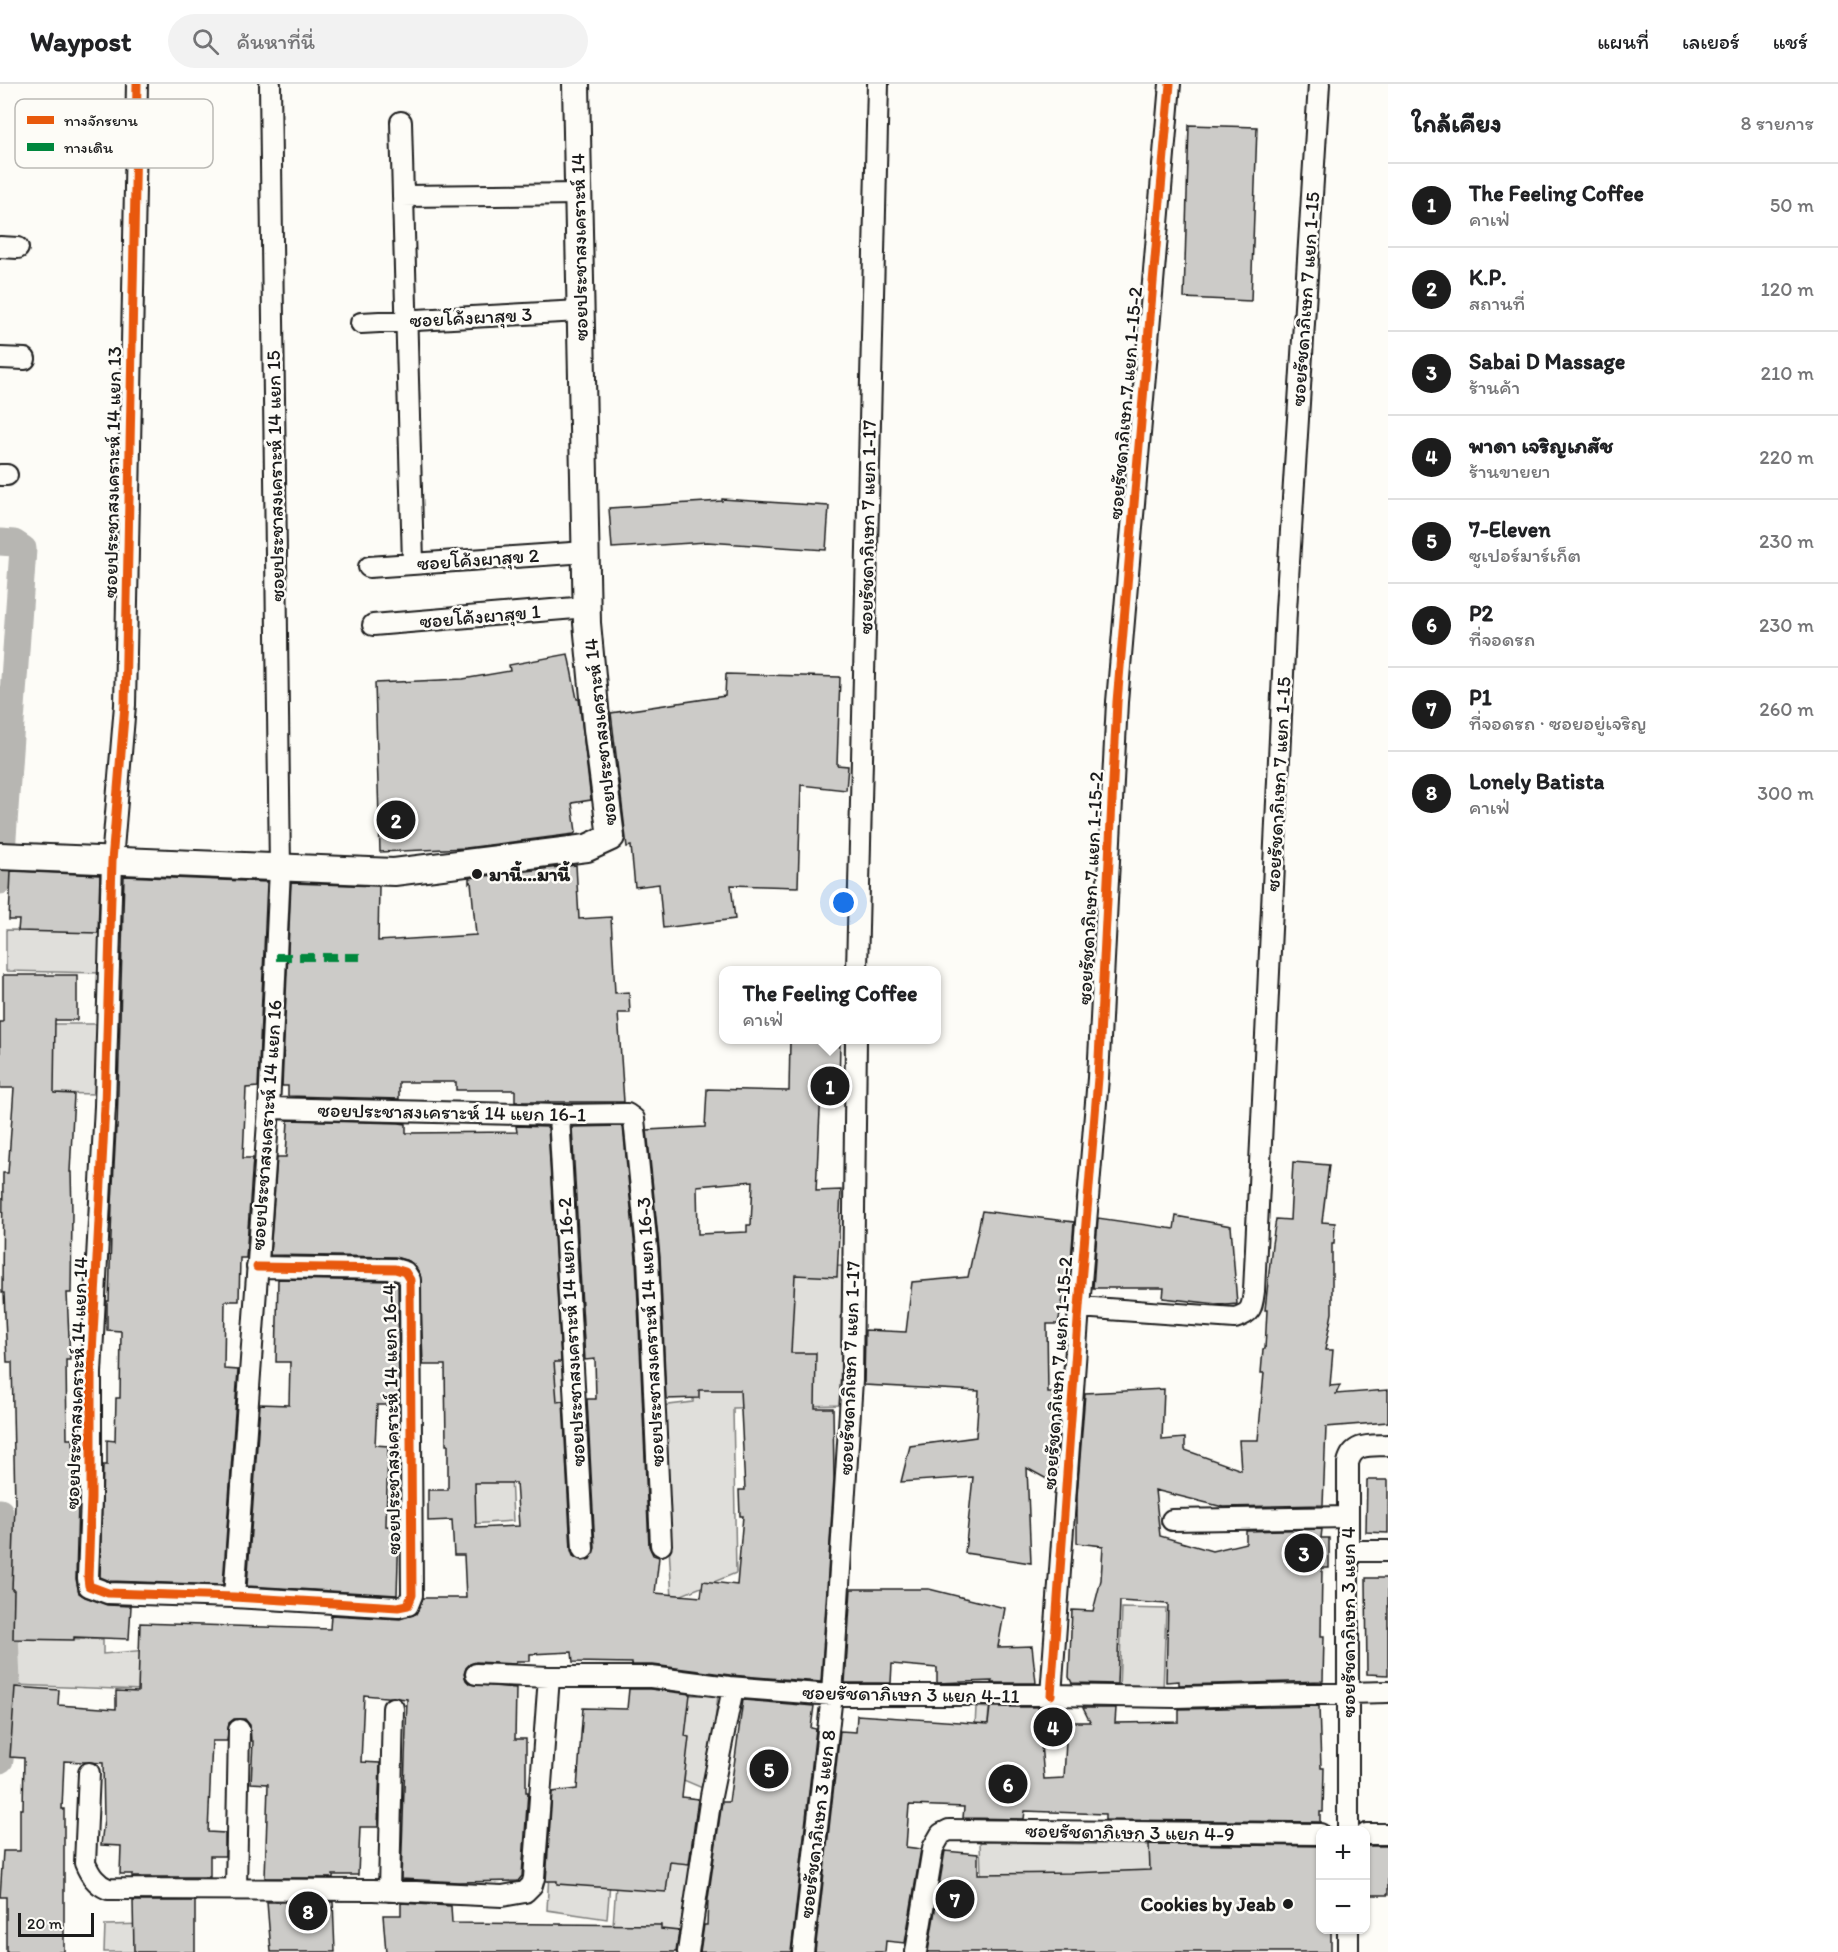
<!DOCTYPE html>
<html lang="th">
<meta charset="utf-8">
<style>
:root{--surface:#fff;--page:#f2f2f2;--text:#202124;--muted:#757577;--line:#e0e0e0;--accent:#1c1c1c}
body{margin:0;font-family:Itim,"Playpen Sans Thai",sans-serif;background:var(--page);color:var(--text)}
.controls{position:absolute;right:18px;bottom:18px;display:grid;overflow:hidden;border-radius:12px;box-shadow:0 2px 4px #0004}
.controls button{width:54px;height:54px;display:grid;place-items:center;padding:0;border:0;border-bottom:2px solid var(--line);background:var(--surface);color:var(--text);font:30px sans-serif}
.scale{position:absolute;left:18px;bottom:15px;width:76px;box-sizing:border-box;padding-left:6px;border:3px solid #1c1c1c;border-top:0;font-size:16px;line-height:21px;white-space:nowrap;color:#1c1c1c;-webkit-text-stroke:4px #fdfcf7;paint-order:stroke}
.you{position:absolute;left:844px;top:819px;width:21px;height:21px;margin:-15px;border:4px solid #fff;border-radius:50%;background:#1a73e8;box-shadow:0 0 0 9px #1a73e833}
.badge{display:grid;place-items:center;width:39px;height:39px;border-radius:50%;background:var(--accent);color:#fff;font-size:20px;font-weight:700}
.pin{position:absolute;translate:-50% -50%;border:3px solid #fff;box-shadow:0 2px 6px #0006}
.popup{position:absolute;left:719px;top:882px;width:222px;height:78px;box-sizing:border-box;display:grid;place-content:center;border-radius:12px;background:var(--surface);filter:drop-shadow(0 2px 4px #0005);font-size:20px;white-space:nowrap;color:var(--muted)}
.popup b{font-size:22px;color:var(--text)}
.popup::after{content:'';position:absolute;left:50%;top:100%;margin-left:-12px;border:12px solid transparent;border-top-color:var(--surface)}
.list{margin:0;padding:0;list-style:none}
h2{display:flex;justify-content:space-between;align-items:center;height:78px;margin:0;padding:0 24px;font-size:26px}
h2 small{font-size:20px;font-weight:400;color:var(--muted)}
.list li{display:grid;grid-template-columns:39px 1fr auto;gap:18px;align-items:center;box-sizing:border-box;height:84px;padding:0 24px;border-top:2px solid var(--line)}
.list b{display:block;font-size:22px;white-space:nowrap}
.list p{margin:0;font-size:20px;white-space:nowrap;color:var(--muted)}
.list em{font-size:20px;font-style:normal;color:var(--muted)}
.icon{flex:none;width:33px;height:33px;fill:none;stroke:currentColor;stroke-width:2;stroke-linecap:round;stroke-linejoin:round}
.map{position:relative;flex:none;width:1388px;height:1868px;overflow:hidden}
header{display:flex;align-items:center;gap:36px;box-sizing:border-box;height:84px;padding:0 30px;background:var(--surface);border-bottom:2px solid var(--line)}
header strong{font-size:28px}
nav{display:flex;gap:33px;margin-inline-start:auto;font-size:21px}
.search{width:420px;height:54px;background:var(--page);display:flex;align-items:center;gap:15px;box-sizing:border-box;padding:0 21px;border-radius:33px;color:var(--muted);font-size:22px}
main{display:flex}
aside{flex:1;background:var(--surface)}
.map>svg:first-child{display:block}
.green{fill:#e0dfdb;stroke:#7e7e7c;stroke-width:1.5}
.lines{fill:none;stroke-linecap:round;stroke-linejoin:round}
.canal{stroke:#b7b6b2;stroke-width:27}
.building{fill:#cccbc8;stroke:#1c1c1c;stroke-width:1.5;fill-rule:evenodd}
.minor-casing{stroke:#1c1c1c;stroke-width:24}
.tertiary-casing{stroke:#1c1c1c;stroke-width:30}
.minor{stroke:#fdfcf7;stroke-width:20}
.tertiary{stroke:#fdfcf7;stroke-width:26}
.quiet{stroke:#00873e;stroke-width:8;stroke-dasharray:15 8;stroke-linecap:butt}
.cycleway-casing{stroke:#fdfcf7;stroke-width:13}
.cycleway{stroke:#e8590c;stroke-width:9}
.poi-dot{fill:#1c1c1c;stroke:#fdfcf7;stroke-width:2}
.labels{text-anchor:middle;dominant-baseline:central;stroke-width:5;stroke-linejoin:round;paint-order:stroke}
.street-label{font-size:20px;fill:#1c1c1c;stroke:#fdfcf7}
.poi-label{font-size:20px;font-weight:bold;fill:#1c1c1c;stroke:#fdfcf7;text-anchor:start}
.key{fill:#fdfcf7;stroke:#bab9b5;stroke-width:1.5}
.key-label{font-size:16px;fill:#1c1c1c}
</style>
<header>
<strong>Waypost</strong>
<div class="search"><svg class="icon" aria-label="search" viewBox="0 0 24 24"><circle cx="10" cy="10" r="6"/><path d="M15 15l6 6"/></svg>ค้นหาที่นี่</div>
<nav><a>แผนที่</a><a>เลเยอร์</a><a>แชร์</a></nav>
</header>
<main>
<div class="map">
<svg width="1388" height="1868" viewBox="0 0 1388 1868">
<rect width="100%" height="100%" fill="#fdfcf7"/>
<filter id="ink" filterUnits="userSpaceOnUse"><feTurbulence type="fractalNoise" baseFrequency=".0167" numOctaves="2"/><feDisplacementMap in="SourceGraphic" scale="12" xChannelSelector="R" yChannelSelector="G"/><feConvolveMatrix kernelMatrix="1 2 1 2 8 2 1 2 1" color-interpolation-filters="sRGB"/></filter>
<g filter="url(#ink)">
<!-- green -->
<path class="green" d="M6 846 105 847 104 889 6 887Z
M49 940H97L96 1010 48 1009Z
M842 1182 840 1321 733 1324 736 1489 672 1515 661 1322 693 1318 697 1255 770 1184Z
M566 1276 568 1401 555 1407 535 1278Z
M511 1392 513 1437 471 1440 469 1394Z
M1122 1524 1166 1525 1163 1606 1119 1605Z
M12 1554 103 1555V1570L146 1566 142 1606 14 1601Z
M687 1611H718L707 1706 679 1694Z
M976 1623 989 1624 986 1664H974Z
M551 1749 610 1798 607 1835 547 1826Z
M980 1758 1259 1763V1790L981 1791Z
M667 1769 696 1779 680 1868H654L613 1841 616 1801Z
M147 1840 148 1868H104L105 1841Z"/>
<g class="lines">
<!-- canal -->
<path class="canal" d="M0 458 14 459 23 465 0 797
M0 1428 7 1598 0 1676"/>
</g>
<!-- building -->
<path class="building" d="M1189 41 1257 43 1251 217 1184 214Z
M722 415 829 422 826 466 707 458 612 464 609 424 722 417Z
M568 570 577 615H579L591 716 572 719 576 748 574 750 466 764 380 768 375 599 463 595 510 587 509 581Z
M726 590 840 593 837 681 848 682 846 706 801 701 798 803 731 801 735 835 663 844 659 800 635 803 631 762 627 763 611 629 725 612Z
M576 781 579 835 611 833 615 909 629 908 630 929H618L624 1018H515V1006H456V998H399V1015L288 1012V1002H282L291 799 379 802 378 857 476 851 471 798 469 799V794Z
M11 787 100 791 98 849 18 847 19 836H9Z
M124 792 267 798 258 1003 246 1004 243 1074H253L246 1174H240L239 1217H225L224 1285 238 1286 223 1501 110 1497 100 1493 103 1381H107V1356L115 1357 116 1314H120L121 1247 107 1246V1217H109L112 1120 116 1044H117Z
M3 891H77V936H55L54 1009 74 1010 70 1088H71L72 1128 71 1209H67L70 1276H66L67 1355H73L74 1381H79L76 1495 79 1509 85 1513 107 1521 131 1522 129 1555 74 1553V1556L13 1555 14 1506H12L15 1419 12 1278H7L4 1209H2L3 1089H8L14 1004H0V938H3Z
M790 956H840L839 1008 821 1007 816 1107 841 1106 837 1193 795 1191 791 1269H816L815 1324H833L834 1395 821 1598 730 1591 653 1581H632V1579L573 1578 572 1568 530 1570V1577H516V1580L476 1578 470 1580 466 1584 464 1590 466 1596 470 1600 516 1604 515 1655H526V1708H528L522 1792 518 1797 458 1798 401 1795 407 1615 364 1611 361 1678 380 1679 378 1743H360L358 1791H333V1794H265L268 1700 251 1699 253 1657H251L250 1641 245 1635H234L229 1639 227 1657H212L208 1748 225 1749V1772H210V1793H132V1790H120L121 1762 101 1761 104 1736 103 1679 64 1677 62 1725H64V1868H6V1813H0L3 1767H20V1725H23L24 1674 10 1673 15 1603 59 1606 58 1621 116 1625V1607L138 1608 140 1539 330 1545 331 1531 400 1535 416 1530 423 1514H466L464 1471H454L452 1436 428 1437V1406H448V1361H446L445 1281H423L420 1190 415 1182 409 1177 395 1173 270 1171 277 1073H286L288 1036 399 1039 406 1040V1049L517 1048 516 1042 548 1043 561 1278H554L557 1318 563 1317 571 1466 573 1472 583 1477 590 1475 595 1464 587 1315H596L595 1275 585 1276 572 1043 623 1042 636 1175 649 1462 653 1471 659 1473 655 1509 701 1513 703 1497 737 1501 743 1432H740L739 1406H745L740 1306H699V1314L666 1315 660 1173 647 1046 705 1043 707 1005 789 1007ZM753 1097 751 1141H747V1148L698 1150 697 1102ZM475 1399H516L519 1442 476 1444Z
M1293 1078 1329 1081 1322 1138 1335 1139 1334 1159H1332V1229L1325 1266H1333L1330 1302 1340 1301 1336 1310 1388 1306V1338L1326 1343 1323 1421 1223 1423 1155 1406 1160 1452 1212 1467 1246 1459V1447L1322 1445 1321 1454H1329V1484H1322L1321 1552H1324L1323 1597 1179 1601V1597L1166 1598 1168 1520 1120 1517 1117 1600 1072 1599 1069 1593 1072 1526 1093 1527 1101 1496 1103 1462 1077 1459V1412L1085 1309 1164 1305 1162 1356 1185 1354V1366L1241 1386 1239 1356H1258L1264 1289H1261L1263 1265H1265L1267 1226H1265L1272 1160 1276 1135 1290 1136Z
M982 1127 1074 1138 1069 1204H1065L1058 1240H1047L1048 1309H1061L1054 1399 1027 1384 1031 1479 965 1469 973 1393 901 1398 910 1362 976 1353 979 1307 864 1301 865 1246 906 1248 912 1198 968 1193Z
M1176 1132 1231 1142 1237 1220 1226 1221 1163 1214 1164 1204H1093L1098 1134 1174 1145Z
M278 1195 393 1197 398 1199 399 1321H377L375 1361 388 1362 386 1442 399 1443 397 1511 247 1502 260 1320 289 1321 290 1278H276Z
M1367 1396H1388V1449L1366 1448Z
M1366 1494H1388V1591L1367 1590Z
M851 1505H929L1005 1524 998 1563 1032 1562 1036 1599H991L992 1597 937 1599V1584L892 1580 891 1599H845Z
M629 1605H650L690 1610 685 1652 689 1653 682 1713 698 1715 689 1780 670 1778 666 1808 557 1800V1797H546L552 1708 577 1705 583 1624 627 1625Z
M743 1616 814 1622 811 1644 816 1645 791 1868H700L704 1841H707L708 1815 722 1718H729Z
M1319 1622 1321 1684H1324L1323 1728H1320V1738L1105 1736V1730L1025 1727 1024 1735 963 1734 964 1723 909 1721 906 1763 921 1765 905 1859 886 1857 885 1868H815L840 1647 856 1648 857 1631 988 1640 990 1623H1038L1044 1695 1064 1694 1067 1638H1090L1083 1624H1116L1115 1639 1179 1638V1625Z
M1149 1760 1320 1762V1845H1331V1868H928L945 1767 978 1770V1790L1070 1789 1150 1786Z
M1365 1762H1388V1811H1365Z
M133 1817H195V1868H134Z
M267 1818H333L335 1868H271Z
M401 1819 451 1822 452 1839 661 1841V1845L679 1847 676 1868H386L383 1831H401Z"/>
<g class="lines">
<!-- minor casing -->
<g class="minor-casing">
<path id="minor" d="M137 0 125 621 112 777 105 1022 91 1289V1414L88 1494 89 1502 108 1509 234 1513 398 1523 408 1521 412 1511 410 1196 405 1188 395 1185 257 1183
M401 38 413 479
M403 112 578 110
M0 163 18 164
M361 239 580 227
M0 274 25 275
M0 391H7
M369 483 586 468
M373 541 587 523
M857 886 878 0
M269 1024 559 1031 627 1030 634 1035 648 1174 661 1461
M559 1031 583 1465
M1079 1223 1235 1234C1252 1229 1252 1223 1254 1207L1286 526 1319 0
M1172 1436 1348 1433
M1348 1467H1388
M234 1513 269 1024 280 785 270 0
M476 1590 549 1593H651L729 1603 832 1611H1051L1175 1613 1388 1608
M1051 1611 1079 1223 1098 994 1117 618 1170 0
M89 1689 85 1779C90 1791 96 1800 108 1805L373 1806 502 1812 525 1808 532 1801 534 1794 549 1593
M1348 1746V1379C1353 1358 1371 1362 1388 1361
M1366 1750H1388
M236 1805 239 1646
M389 1807 393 1624
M688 1868 711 1712 733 1604
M803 1868 832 1611 852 1296 856 956
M916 1868 933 1764 941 1750 949 1746 1320 1750
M1348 1868V1846"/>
</g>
<!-- tertiary casing -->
<g class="tertiary-casing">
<path id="tertiary" d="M0 772 394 788 587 764 611 753 597 645 587 539 576 0"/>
</g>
<!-- minor -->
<use href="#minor" class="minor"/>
<!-- tertiary -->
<use href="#tertiary" class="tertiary"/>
<!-- quiet -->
<path class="quiet" d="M276 873H367"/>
<!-- cycleway casing -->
<g class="cycleway-casing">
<path id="cycleway" d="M137 0 125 621 112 777 105 1022 91 1289V1414L88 1494 89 1502 108 1509 234 1513 398 1523 408 1521 412 1511 410 1196 405 1188 395 1185 257 1183
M1051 1611 1079 1223 1098 994 1117 618 1170 0"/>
</g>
<!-- cycleway -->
<use href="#cycleway" class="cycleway"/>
</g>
</g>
<!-- markers -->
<g class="poi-dot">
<circle cx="477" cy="790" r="6"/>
<circle cx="1288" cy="1820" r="6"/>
</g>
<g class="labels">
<!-- street labels -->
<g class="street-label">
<text transform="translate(579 163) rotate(-91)">ซอยประชาสงเคราะห์ 14</text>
<text transform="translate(1305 215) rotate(-86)">ซอยรัชดาภิเษก 7 แยก 1-15</text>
<text transform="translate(471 233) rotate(-3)">ซอยโค้งผาสุข 3</text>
<text transform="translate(1125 319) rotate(-85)">ซอยรัชดาภิเษก 7 แยก 1-15-2</text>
<text transform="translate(112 388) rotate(-89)">ซอยประชาสงเคราะห์ 14 แยก 13</text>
<text transform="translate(275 392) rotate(-91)">ซอยประชาสงเคราะห์ 14 แยก 15</text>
<text transform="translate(867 443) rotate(-89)">ซอยรัชดาภิเษก 7 แยก 1-17</text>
<text transform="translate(478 475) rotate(-4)">ซอยโค้งผาสุข 2</text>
<text transform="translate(480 532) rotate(-5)">ซอยโค้งผาสุข 1</text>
<text transform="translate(600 648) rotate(-96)">ซอยประชาสงเคราะห์ 14</text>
<text transform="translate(1278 700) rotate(-87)">ซอยรัชดาภิเษก 7 แยก 1-15</text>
<text transform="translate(1090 804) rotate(-87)">ซอยรัชดาภิเษก 7 แยก 1-15-2</text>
<text transform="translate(452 1028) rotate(1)">ซอยประชาสงเคราะห์ 14 แยก 16-1</text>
<text transform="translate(266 1041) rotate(-86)">ซอยประชาสงเคราะห์ 14 แยก 16</text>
<text transform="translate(571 1248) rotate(-93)">ซอยประชาสงเคราะห์ 14 แยก 16-2</text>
<text transform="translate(650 1248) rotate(-93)">ซอยประชาสงเคราะห์ 14 แยก 16-3</text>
<text transform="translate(849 1284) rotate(-88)">ซอยรัชดาภิเษก 7 แยก 1-17</text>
<text transform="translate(1057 1289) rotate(-86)">ซอยรัชดาภิเษก 7 แยก 1-15-2</text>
<text transform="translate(76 1299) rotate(-88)">ซอยประชาสงเคราะห์ 14 แยก 14</text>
<text transform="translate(391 1335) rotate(-91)">ซอยประชาสงเคราะห์ 14 แยก 16-4</text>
<text transform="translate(1348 1538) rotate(-90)">ซอยรัชดาภิเษก 3 แยก 4</text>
<text transform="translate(911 1610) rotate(1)">ซอยรัชดาภิเษก 3 แยก 4-11</text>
<text transform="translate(817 1740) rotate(-83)">ซอยรัชดาภิเษก 3 แยก 8</text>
<text transform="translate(1130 1748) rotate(1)">ซอยรัชดาภิเษก 3 แยก 4-9</text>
</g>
<!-- poi labels -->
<g class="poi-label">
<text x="489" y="790">มานี้...มานี้</text>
<text x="1276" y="1820" text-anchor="end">Cookies by Jeab</text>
</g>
</g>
<!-- legend -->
<rect x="15" y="15" width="198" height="69" rx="9" class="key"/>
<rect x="27" y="32" width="27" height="8" fill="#e8590c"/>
<rect x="27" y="59" width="27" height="8" fill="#00873e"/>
<g class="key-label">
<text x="64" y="42">ทางจักรยาน</text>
<text x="64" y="69">ทางเดิน</text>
</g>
</svg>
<div class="controls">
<button>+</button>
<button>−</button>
</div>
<div class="scale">20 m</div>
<div class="you"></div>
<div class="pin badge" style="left:830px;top:1002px">1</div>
<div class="popup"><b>The Feeling Coffee</b>คาเฟ่</div>
<div class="pin badge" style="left:396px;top:736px">2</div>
<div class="pin badge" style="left:1304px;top:1469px">3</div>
<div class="pin badge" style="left:1053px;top:1643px">4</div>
<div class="pin badge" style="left:769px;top:1685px">5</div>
<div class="pin badge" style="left:1008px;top:1700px">6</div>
<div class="pin badge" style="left:955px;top:1815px">7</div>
<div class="pin badge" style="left:308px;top:1827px">8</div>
</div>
<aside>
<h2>ใกล้เคียง<small>8 รายการ</small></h2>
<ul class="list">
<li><span class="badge">1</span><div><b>The Feeling Coffee</b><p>คาเฟ่</p></div><em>50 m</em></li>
<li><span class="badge">2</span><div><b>K.P.</b><p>สถานที่</p></div><em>120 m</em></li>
<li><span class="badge">3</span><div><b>Sabai D Massage</b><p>ร้านค้า</p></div><em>210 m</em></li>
<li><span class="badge">4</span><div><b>พาดา เจริญเภสัช</b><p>ร้านขายยา</p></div><em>220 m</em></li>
<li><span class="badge">5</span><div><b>7-Eleven</b><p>ซูเปอร์มาร์เก็ต</p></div><em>230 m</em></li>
<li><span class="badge">6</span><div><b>P2</b><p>ที่จอดรถ</p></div><em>230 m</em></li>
<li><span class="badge">7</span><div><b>P1</b><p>ที่จอดรถ · ซอยอยู่เจริญ</p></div><em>260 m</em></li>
<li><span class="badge">8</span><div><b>Lonely Batista</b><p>คาเฟ่</p></div><em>300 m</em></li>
</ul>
</aside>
</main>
